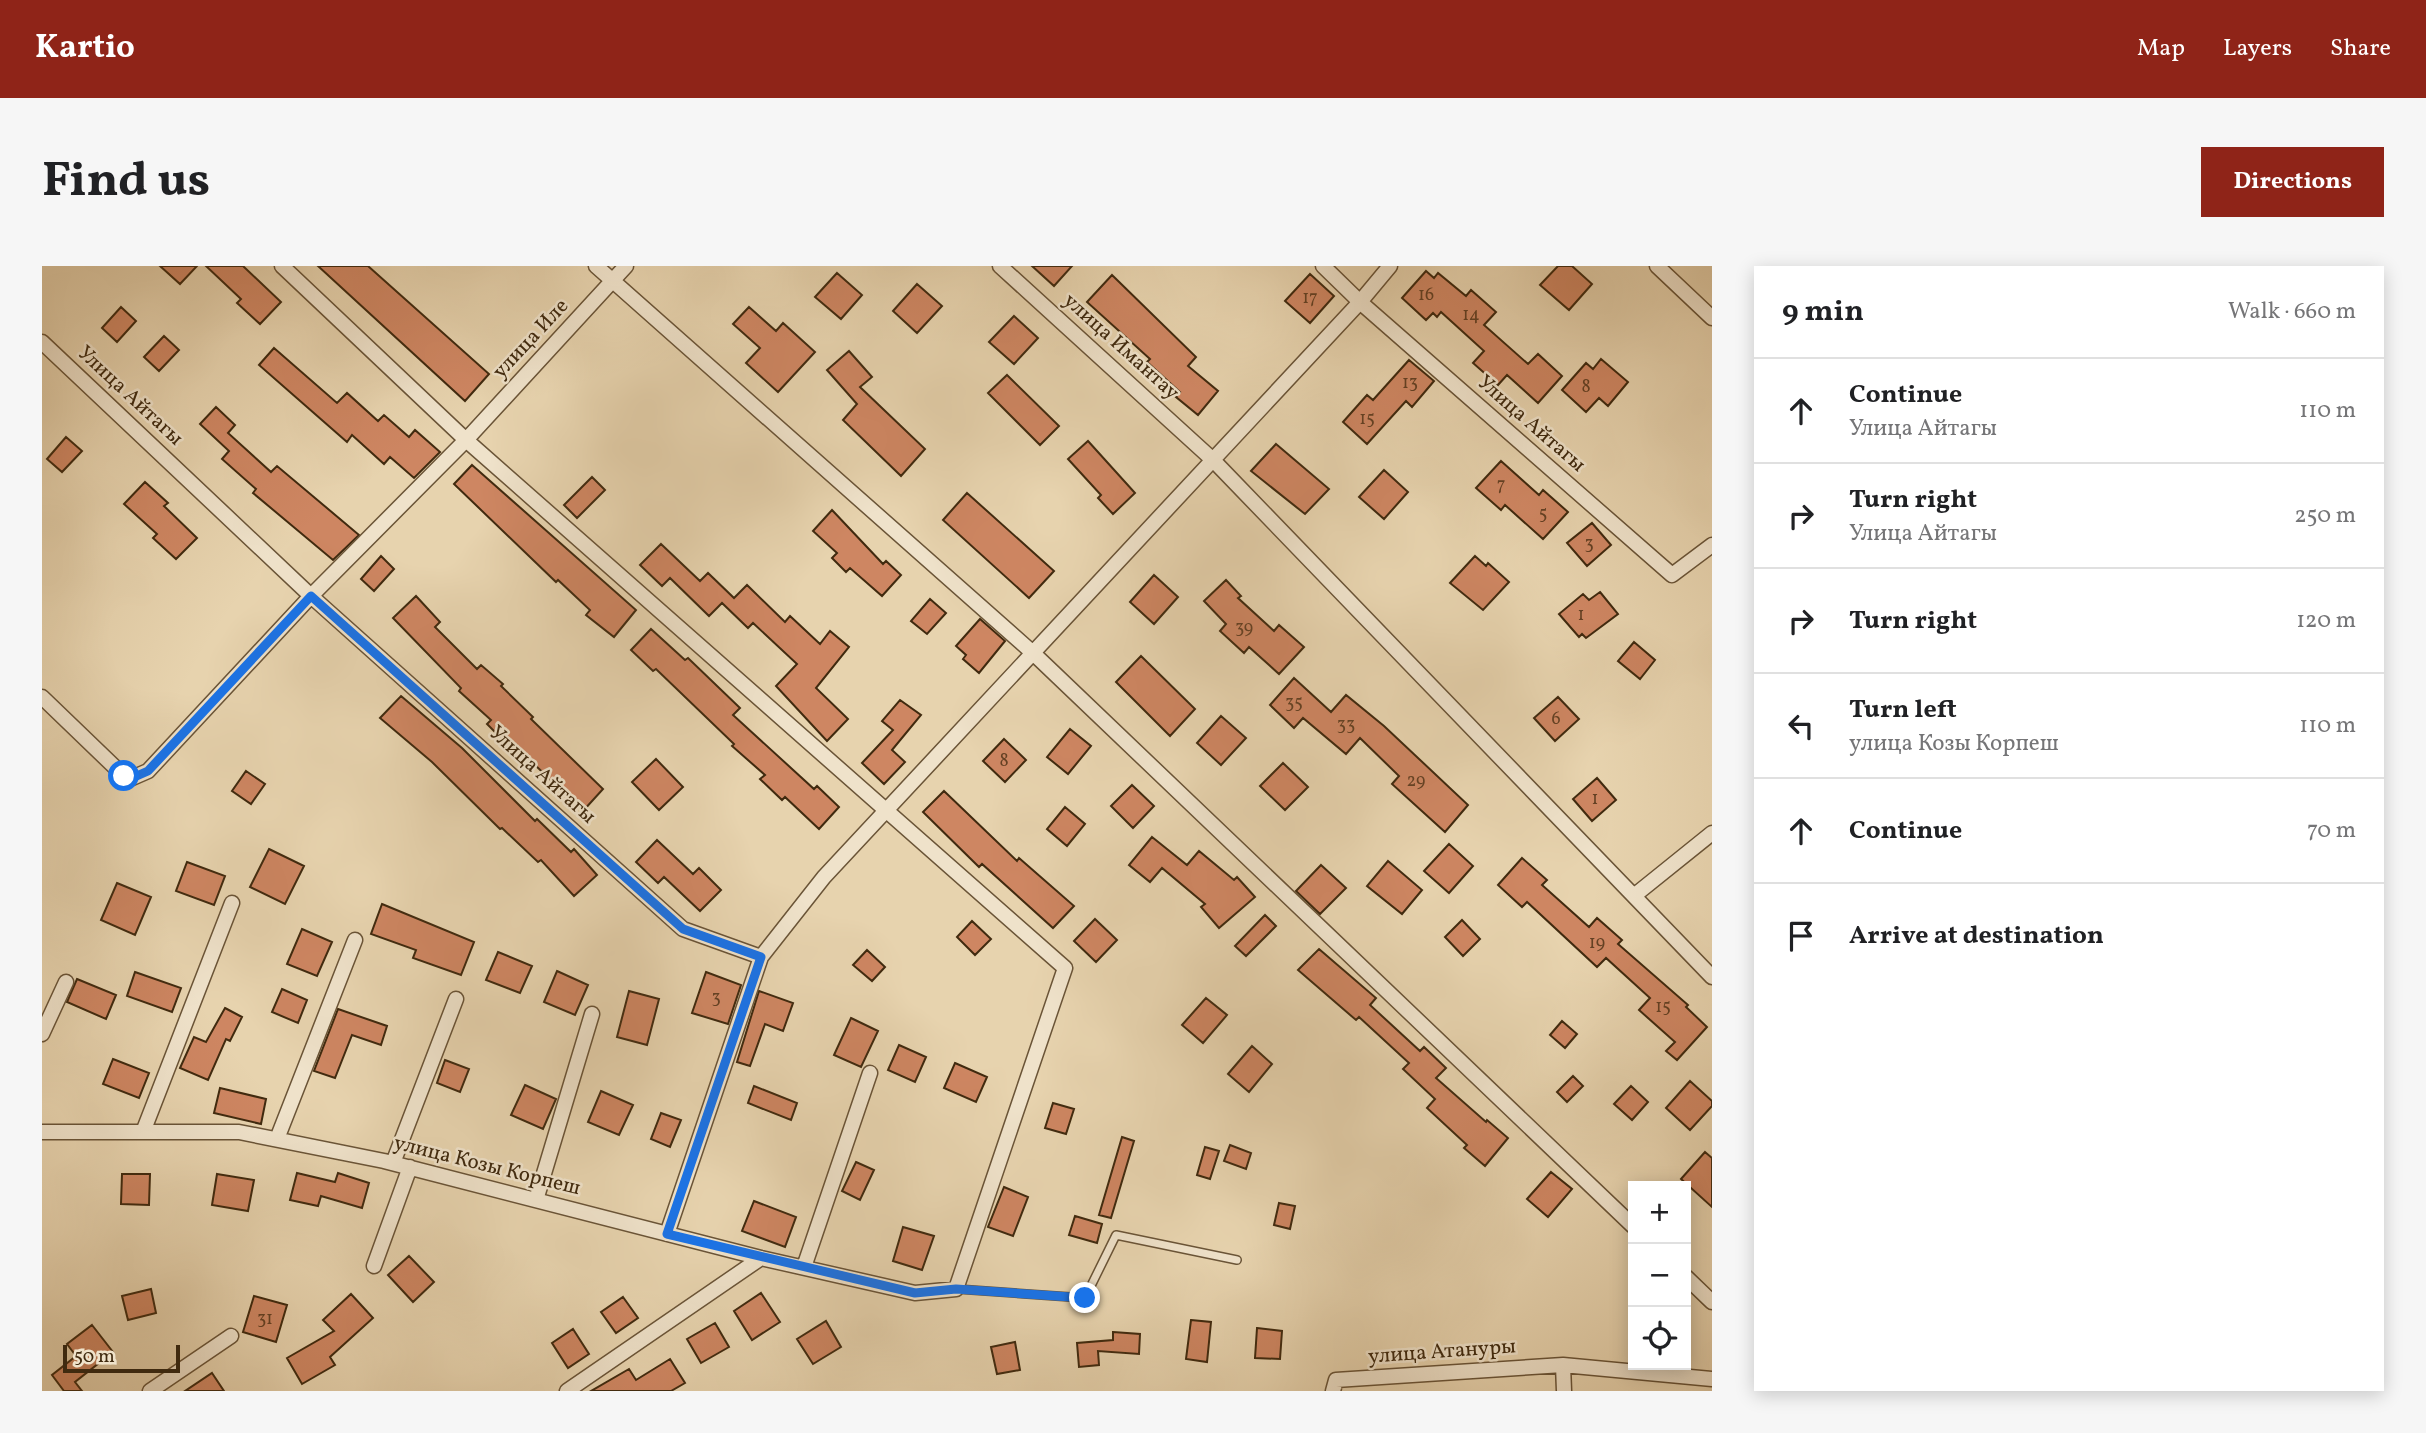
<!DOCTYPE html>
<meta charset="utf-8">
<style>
:root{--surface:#fff;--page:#f6f6f6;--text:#202124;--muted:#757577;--line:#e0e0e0;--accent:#8f2418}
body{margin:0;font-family:Vollkorn,serif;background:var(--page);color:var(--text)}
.controls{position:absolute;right:21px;bottom:21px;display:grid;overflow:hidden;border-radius:0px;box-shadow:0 4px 18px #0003}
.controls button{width:63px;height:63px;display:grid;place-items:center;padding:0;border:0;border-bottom:2px solid var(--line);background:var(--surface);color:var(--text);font:35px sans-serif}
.scale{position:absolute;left:21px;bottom:18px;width:117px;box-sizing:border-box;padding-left:7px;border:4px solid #402a0f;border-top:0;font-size:19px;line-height:24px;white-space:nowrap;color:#402a0f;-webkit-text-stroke:5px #efe2ca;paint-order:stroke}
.stop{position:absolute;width:21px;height:21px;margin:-16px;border:5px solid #1a73e8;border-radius:50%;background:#fff}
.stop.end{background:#1a73e8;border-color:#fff;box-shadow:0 2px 7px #0008}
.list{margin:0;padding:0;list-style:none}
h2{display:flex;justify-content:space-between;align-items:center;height:91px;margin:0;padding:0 28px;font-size:30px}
h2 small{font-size:23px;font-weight:400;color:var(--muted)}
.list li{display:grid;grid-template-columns:46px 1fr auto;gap:21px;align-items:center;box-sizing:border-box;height:105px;padding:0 28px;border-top:2px solid var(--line)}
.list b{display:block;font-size:26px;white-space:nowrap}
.list p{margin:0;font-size:23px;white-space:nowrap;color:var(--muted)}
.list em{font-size:23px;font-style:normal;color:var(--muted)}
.icon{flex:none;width:38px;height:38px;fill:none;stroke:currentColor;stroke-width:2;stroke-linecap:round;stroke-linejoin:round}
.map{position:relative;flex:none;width:1670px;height:1125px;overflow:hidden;border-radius:0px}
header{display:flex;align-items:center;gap:42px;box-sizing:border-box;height:98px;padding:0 35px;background:var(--accent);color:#fff}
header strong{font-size:33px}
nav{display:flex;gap:38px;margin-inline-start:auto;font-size:24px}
.intro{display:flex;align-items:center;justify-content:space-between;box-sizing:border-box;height:168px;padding:0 42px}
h1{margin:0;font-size:49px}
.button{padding:18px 32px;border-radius:0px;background:var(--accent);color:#fff;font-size:24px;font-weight:700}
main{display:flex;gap:42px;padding:0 42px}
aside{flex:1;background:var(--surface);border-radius:0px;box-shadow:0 4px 18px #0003}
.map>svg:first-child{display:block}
.building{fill:#ce8662;stroke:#402a0f;stroke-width:2}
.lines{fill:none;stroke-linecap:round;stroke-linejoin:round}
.service-casing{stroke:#6a5437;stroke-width:10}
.minor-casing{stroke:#6a5437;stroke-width:17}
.service{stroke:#efe2ca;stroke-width:7}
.minor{stroke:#efe2ca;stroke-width:14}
.route{stroke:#1a73e8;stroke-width:9}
.labels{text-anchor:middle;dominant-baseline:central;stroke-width:5;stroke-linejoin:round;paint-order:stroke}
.number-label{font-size:18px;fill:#644124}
.street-label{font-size:21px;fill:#402a0f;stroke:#efe2ca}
</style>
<header>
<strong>Kartio</strong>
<nav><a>Map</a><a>Layers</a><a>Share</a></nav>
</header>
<div class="intro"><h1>Find us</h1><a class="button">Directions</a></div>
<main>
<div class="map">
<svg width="1670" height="1125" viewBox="0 0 1670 1125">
<rect width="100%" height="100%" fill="#e7d3ae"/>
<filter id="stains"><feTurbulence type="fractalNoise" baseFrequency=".00286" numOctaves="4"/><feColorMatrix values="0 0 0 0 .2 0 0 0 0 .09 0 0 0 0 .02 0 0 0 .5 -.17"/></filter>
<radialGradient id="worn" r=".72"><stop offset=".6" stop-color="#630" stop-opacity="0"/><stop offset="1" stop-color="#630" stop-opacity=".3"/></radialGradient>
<!-- building -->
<path class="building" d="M118 0H155L138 18Z
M164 0H201L239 36 218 58 195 37 199 33Z
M276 0H326L447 108 423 135Z
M990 0H1030L1012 20Z
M1516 0H1530L1550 18 1527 44 1498 19Z
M1384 5 1392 12 1396 7 1424 30 1429 24 1454 46 1442 59 1486 98 1496 88 1520 110 1496 137 1465 109 1456 119 1431 97 1442 85 1399 46 1395 51 1391 47 1384 54 1360 32Z
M795 7 820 29 799 53 773 31Z
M1268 8 1292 30 1268 57 1243 35Z
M1070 9 1154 91 1146 100 1176 125 1156 149 1134 131 1138 126 1105 96 1108 93 1045 36Z
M875 18 900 40 875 67 851 45Z
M79 41 94 55 75 76 60 62Z
M707 41 734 65 741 57 773 86 736 126 704 97 718 82 691 58Z
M972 50 996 72 972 98 947 76Z
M122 70 137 84 117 105 102 91Z
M232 82 295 137 305 127 336 155 342 149 367 171 373 164 398 186 372 212 348 191 342 198 310 169 305 176 217 99Z
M807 85 830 111 818 121 883 183 859 210 801 154 815 138 785 104Z
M1559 93 1586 116 1566 140 1557 132 1544 146 1520 124 1544 97 1551 103Z
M1367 94 1392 115 1370 141 1364 135 1325 178 1301 156 1325 129 1331 134Z
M965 109 1017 160 998 179 946 127Z
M174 141 193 159 186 167 229 206 235 200 317 269 291 294 211 227 214 223 180 193 187 185 158 158Z
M24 171 40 185 20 206 5 193Z
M1046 175 1093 227 1071 248 1056 232 1059 229 1026 193Z
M1234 178 1287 223 1263 248 1209 205Z
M1459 195 1497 229 1501 224 1526 246 1501 273 1463 239 1459 244 1434 222Z
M430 199 594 344 572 371 544 349 548 344 516 314 514 316 412 218Z
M1342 204 1366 226 1342 253 1317 231Z
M550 211 563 224 535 252 522 239Z
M103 216 126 237 122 240 155 272 134 293 111 272 115 268 82 238Z
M925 227 1012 305 987 332 901 254Z
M790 244 841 298 844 295 859 309 840 330 808 302 804 306 790 292 795 287 771 265Z
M1550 257 1569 279 1545 300 1525 277Z
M619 278 658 315 666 307 692 332 705 319 743 356 748 350 778 378 788 365 807 381 774 422 806 453 785 475 734 420 755 398 711 357 706 362 680 337 667 350 628 312 620 320 598 299Z
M339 290 352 303 332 325 319 313Z
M1433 290 1444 300 1446 297 1467 316 1441 344 1408 317Z
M1112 309 1136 331 1112 358 1088 336Z
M1184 314 1199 330 1196 332 1232 365 1237 359 1262 381 1237 408 1207 381 1202 387 1178 365 1184 358 1162 335Z
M1558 326 1576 348 1544 372 1540 368 1537 371 1517 348 1541 328 1547 334Z
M374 330 398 356 393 361 435 403 439 399 461 418 459 420 491 451 489 453 561 523 541 545 468 475 465 478 445 458 449 454 417 425 419 422 351 352Z
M888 333 904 347 885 368 869 355Z
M938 353 963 375 937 407 921 393 924 389 914 380Z
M609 363 643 394 646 392 698 442 691 449 772 523 775 520 797 541 777 563 743 531 740 534 718 513 723 509 690 480 692 478 614 403 611 405 589 384Z
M1592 376 1613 394 1598 413 1576 395Z
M1099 390 1153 443 1128 470 1074 416Z
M1252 412 1289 446 1304 429 1342 460 1426 539 1403 566 1350 518 1357 510 1318 472 1304 488 1261 452 1252 462 1228 439Z
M359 430 420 482 493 555 495 553 529 586 532 583 555 609 532 630 499 594 496 596 460 562 458 563 390 496 338 452Z
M1516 431 1537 453 1513 475 1492 452Z
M858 434 879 449 850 484 863 496 842 518 820 497 851 464 840 455Z
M1179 450 1204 472 1179 499 1155 477Z
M1028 463 1049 480 1026 508 1005 491Z
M962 473 984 494 963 516 941 495Z
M614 493 641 521 617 544 590 516Z
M1241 497 1266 521 1243 544 1218 520Z
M204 505 223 518 209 538 190 525Z
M1555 512 1574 534 1550 555 1531 533Z
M1090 519 1112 540 1091 562 1069 540Z
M902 525 975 595 977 592 1032 640 1011 662 940 598 937 601 881 546Z
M1023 541 1043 558 1025 580 1005 563Z
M1110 571 1145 599 1157 585 1192 614 1195 611 1213 631 1177 662 1159 641 1163 638 1120 602 1108 616 1087 599Z
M615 574 651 608 657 602 679 624 658 645 622 611 616 617 594 596Z
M1407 578 1431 600 1407 627 1382 605Z
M227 583 262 600 243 638 208 621Z
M1480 592 1505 614 1500 619 1547 661 1555 652 1580 674 1576 678 1646 739 1644 741 1665 761 1635 794 1624 785 1633 776 1597 744 1608 732 1564 692 1555 701 1485 636 1480 641 1456 619Z
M1346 595 1380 624 1360 648 1325 620Z
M145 596 183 610 172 639 134 625Z
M1279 599 1304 622 1278 648 1254 625Z
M75 617 109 631 93 669 59 654Z
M340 638 432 676 419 709 371 692 374 684 329 668Z
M1223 649 1234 660 1204 690 1193 680Z
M1053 653 1075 674 1054 696 1032 675Z
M1420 654 1438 673 1421 690 1403 671Z
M930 655 949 673 933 689 915 671Z
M260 663 290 676 275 710 245 698Z
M1277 683 1334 732 1328 739 1378 785 1382 781 1404 802 1394 812 1444 856 1445 854 1466 872 1443 900 1422 882 1425 879 1385 842 1393 833 1361 803 1367 797 1317 751 1314 754 1256 704Z
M825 684 843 701 830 715 811 699Z
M456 686 490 700 478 727 444 714Z
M515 705 546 719 533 749 502 736Z
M93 706 139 722 130 746 85 730Z
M664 706 699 719 686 758 650 747Z
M35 713 74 729 64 753 25 736Z
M240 723 265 734 256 757 230 746Z
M587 725 617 733 605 779 575 771Z
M717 725 751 737 741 765 723 758 708 800 695 796Z
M1164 732 1185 749 1161 777 1140 759Z
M183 742 200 751 188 775 184 773 166 814 138 802 152 771 164 776Z
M296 743 345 760 339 779 310 769 293 812 272 805Z
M809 752 836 765 819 801 792 789Z
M1520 755 1535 768 1523 782 1508 769Z
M857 779 884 791 873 816 846 804Z
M1210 780 1230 798 1207 826 1186 808Z
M71 793 107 807 97 832 61 818Z
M403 794 427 803 418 826 395 817Z
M913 797 945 811 934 836 902 822Z
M1531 810 1541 820 1525 836 1515 826Z
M1648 815 1670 835V840L1648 864 1624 842Z
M483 819 514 833 501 863 469 849Z
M712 820 755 837 749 854 706 837Z
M1589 820 1606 836 1590 854 1572 838Z
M178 822 224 833 219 858 172 847Z
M559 825 591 839 577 869 546 856Z
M1011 837 1032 843 1024 868 1003 862Z
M619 847 639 854 628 881 609 873Z
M1080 871 1092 875 1069 952 1057 949Z
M1188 879 1209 887 1204 903 1182 895Z
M1163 881 1177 885 1168 913 1155 909Z
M1663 886 1670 892V941L1639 913Z
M814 896 832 904 818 934 800 925Z
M1509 906 1530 923 1506 951 1485 933Z
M255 907 293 916 296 907 327 917 320 942 279 930 276 940 248 934Z
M80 908H108L107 939 79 938Z
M175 908 212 914 206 945 170 939Z
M962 921 986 931 971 970 946 961Z
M712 935 754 951 743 981 700 965Z
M1237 937 1253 940 1248 963 1232 959Z
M1033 950 1060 958 1055 977 1027 969Z
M861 961 892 970 880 1004 851 995Z
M367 990 392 1016 371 1036 346 1009Z
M109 1023 114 1047 86 1054 80 1030Z
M719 1027 738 1056 710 1074 692 1045Z
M309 1028 331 1052 288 1091 293 1099 260 1118 245 1092 292 1065 281 1054Z
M212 1030 245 1039 234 1076 201 1066Z
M581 1031 596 1052 574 1067 559 1046Z
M1149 1054 1169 1056 1165 1096 1144 1093Z
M784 1055 799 1081 771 1098 755 1073Z
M673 1057 687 1081 659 1097 645 1073Z
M50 1059 71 1086 33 1116 40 1125H22L10 1109 34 1090 25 1078Z
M1215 1062 1240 1065 1238 1093 1213 1092Z
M531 1063 547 1088 526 1102 510 1077Z
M1071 1066 1098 1068 1097 1088 1056 1085 1057 1099 1037 1101 1035 1077 1071 1074Z
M973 1076 978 1104 955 1108 949 1081Z
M628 1093 643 1117 629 1125H549L587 1103 594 1114Z
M170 1107 182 1125H143Z"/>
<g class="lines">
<!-- service casing -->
<g class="service-casing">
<path id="service" d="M915 1023 1043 1032 1074 969 1195 994"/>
</g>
<!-- minor casing -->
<g class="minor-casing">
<path id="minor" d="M554 0 991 387 1591 960
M958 0 1171 194 1670 711
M1348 0 1318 36 1630 309 1670 279
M1615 0 1670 52
M0 76 269 330 641 663 719 691
M0 431 82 510 90 512 106 505 269 330 424 174 584 0
M1593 629 1670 567
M0 768 24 716
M0 866H197L342 895 719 992 873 1027 914 1023 1023 702 424 174 240 0
M101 866 190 637
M235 873 313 674
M351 897 414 733
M494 934 550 748
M625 968 719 691 782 611 1318 36 1281 0
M332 1000 368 901
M762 1001 828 807
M1644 1011 1670 1036
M108 1125 189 1070
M525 1125 719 992
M1291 1125 1294 1114 1521 1099
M1522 1125 1521 1099 1670 1113"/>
</g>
<!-- service -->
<use href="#service" class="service"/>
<!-- minor -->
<use href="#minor" class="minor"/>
</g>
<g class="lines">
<!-- route -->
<path class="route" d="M82 510 90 512 106 505 269 330 641 663 719 691 625 968 873 1027 914 1023 1043 1032"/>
</g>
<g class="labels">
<!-- number labels -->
<g class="number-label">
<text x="1384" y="29">16</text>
<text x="1268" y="32">17</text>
<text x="1429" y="49">14</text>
<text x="1368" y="117">13</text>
<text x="1544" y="121">8</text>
<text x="1325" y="153">15</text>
<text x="1459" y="219">7</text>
<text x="1501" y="248">5</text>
<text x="1547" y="278">3</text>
<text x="1539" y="349">1</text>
<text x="1202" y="362">39</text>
<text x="1252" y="437">35</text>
<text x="1514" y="453">6</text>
<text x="1304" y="459">33</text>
<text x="962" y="495">8</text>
<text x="1374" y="515">29</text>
<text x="1553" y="533">1</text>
<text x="1555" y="677">19</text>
<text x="674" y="732">3</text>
<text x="1621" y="741">15</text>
<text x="223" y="1053">31</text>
</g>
<!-- street labels -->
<g class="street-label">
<text transform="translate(489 73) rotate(-47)">улица Иле</text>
<text transform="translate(1079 81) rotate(42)">улица Имантау</text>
<text transform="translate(88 130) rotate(43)">Улица Айтагы</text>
<text transform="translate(1489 158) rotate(41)">Улица Айтагы</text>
<text transform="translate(500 509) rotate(42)">Улица Айтагы</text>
<text transform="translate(445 900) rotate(14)">улица Козы Корпеш</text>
<text transform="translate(1400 1086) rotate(-4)">улица Атануры</text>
</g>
</g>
<rect width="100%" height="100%" filter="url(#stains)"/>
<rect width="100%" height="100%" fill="url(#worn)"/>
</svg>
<div class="controls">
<button>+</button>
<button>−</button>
<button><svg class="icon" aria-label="locate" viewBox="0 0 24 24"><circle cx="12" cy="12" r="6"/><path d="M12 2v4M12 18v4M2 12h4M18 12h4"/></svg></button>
</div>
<div class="scale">50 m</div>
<div class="stop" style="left:82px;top:510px"></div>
<div class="stop end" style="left:1043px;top:1032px"></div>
</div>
<aside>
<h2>9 min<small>Walk · 660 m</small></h2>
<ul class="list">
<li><svg class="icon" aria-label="ahead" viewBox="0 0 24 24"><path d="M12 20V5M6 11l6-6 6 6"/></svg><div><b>Continue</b><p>Улица Айтагы</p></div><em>110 m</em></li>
<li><svg class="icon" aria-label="right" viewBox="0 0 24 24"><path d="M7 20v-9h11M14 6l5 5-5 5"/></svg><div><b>Turn right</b><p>Улица Айтагы</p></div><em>250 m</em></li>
<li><svg class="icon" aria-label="right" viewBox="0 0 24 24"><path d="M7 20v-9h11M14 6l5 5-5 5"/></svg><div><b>Turn right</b></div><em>120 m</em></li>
<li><svg class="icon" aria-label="left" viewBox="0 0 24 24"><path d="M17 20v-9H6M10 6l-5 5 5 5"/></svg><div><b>Turn left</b><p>улица Козы Корпеш</p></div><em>110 m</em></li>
<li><svg class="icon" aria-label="ahead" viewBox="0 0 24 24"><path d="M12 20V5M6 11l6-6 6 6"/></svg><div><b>Continue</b></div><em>70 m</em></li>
<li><svg class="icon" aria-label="arrive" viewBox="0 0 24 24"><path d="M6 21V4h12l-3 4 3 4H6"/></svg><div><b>Arrive at destination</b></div></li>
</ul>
</aside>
</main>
